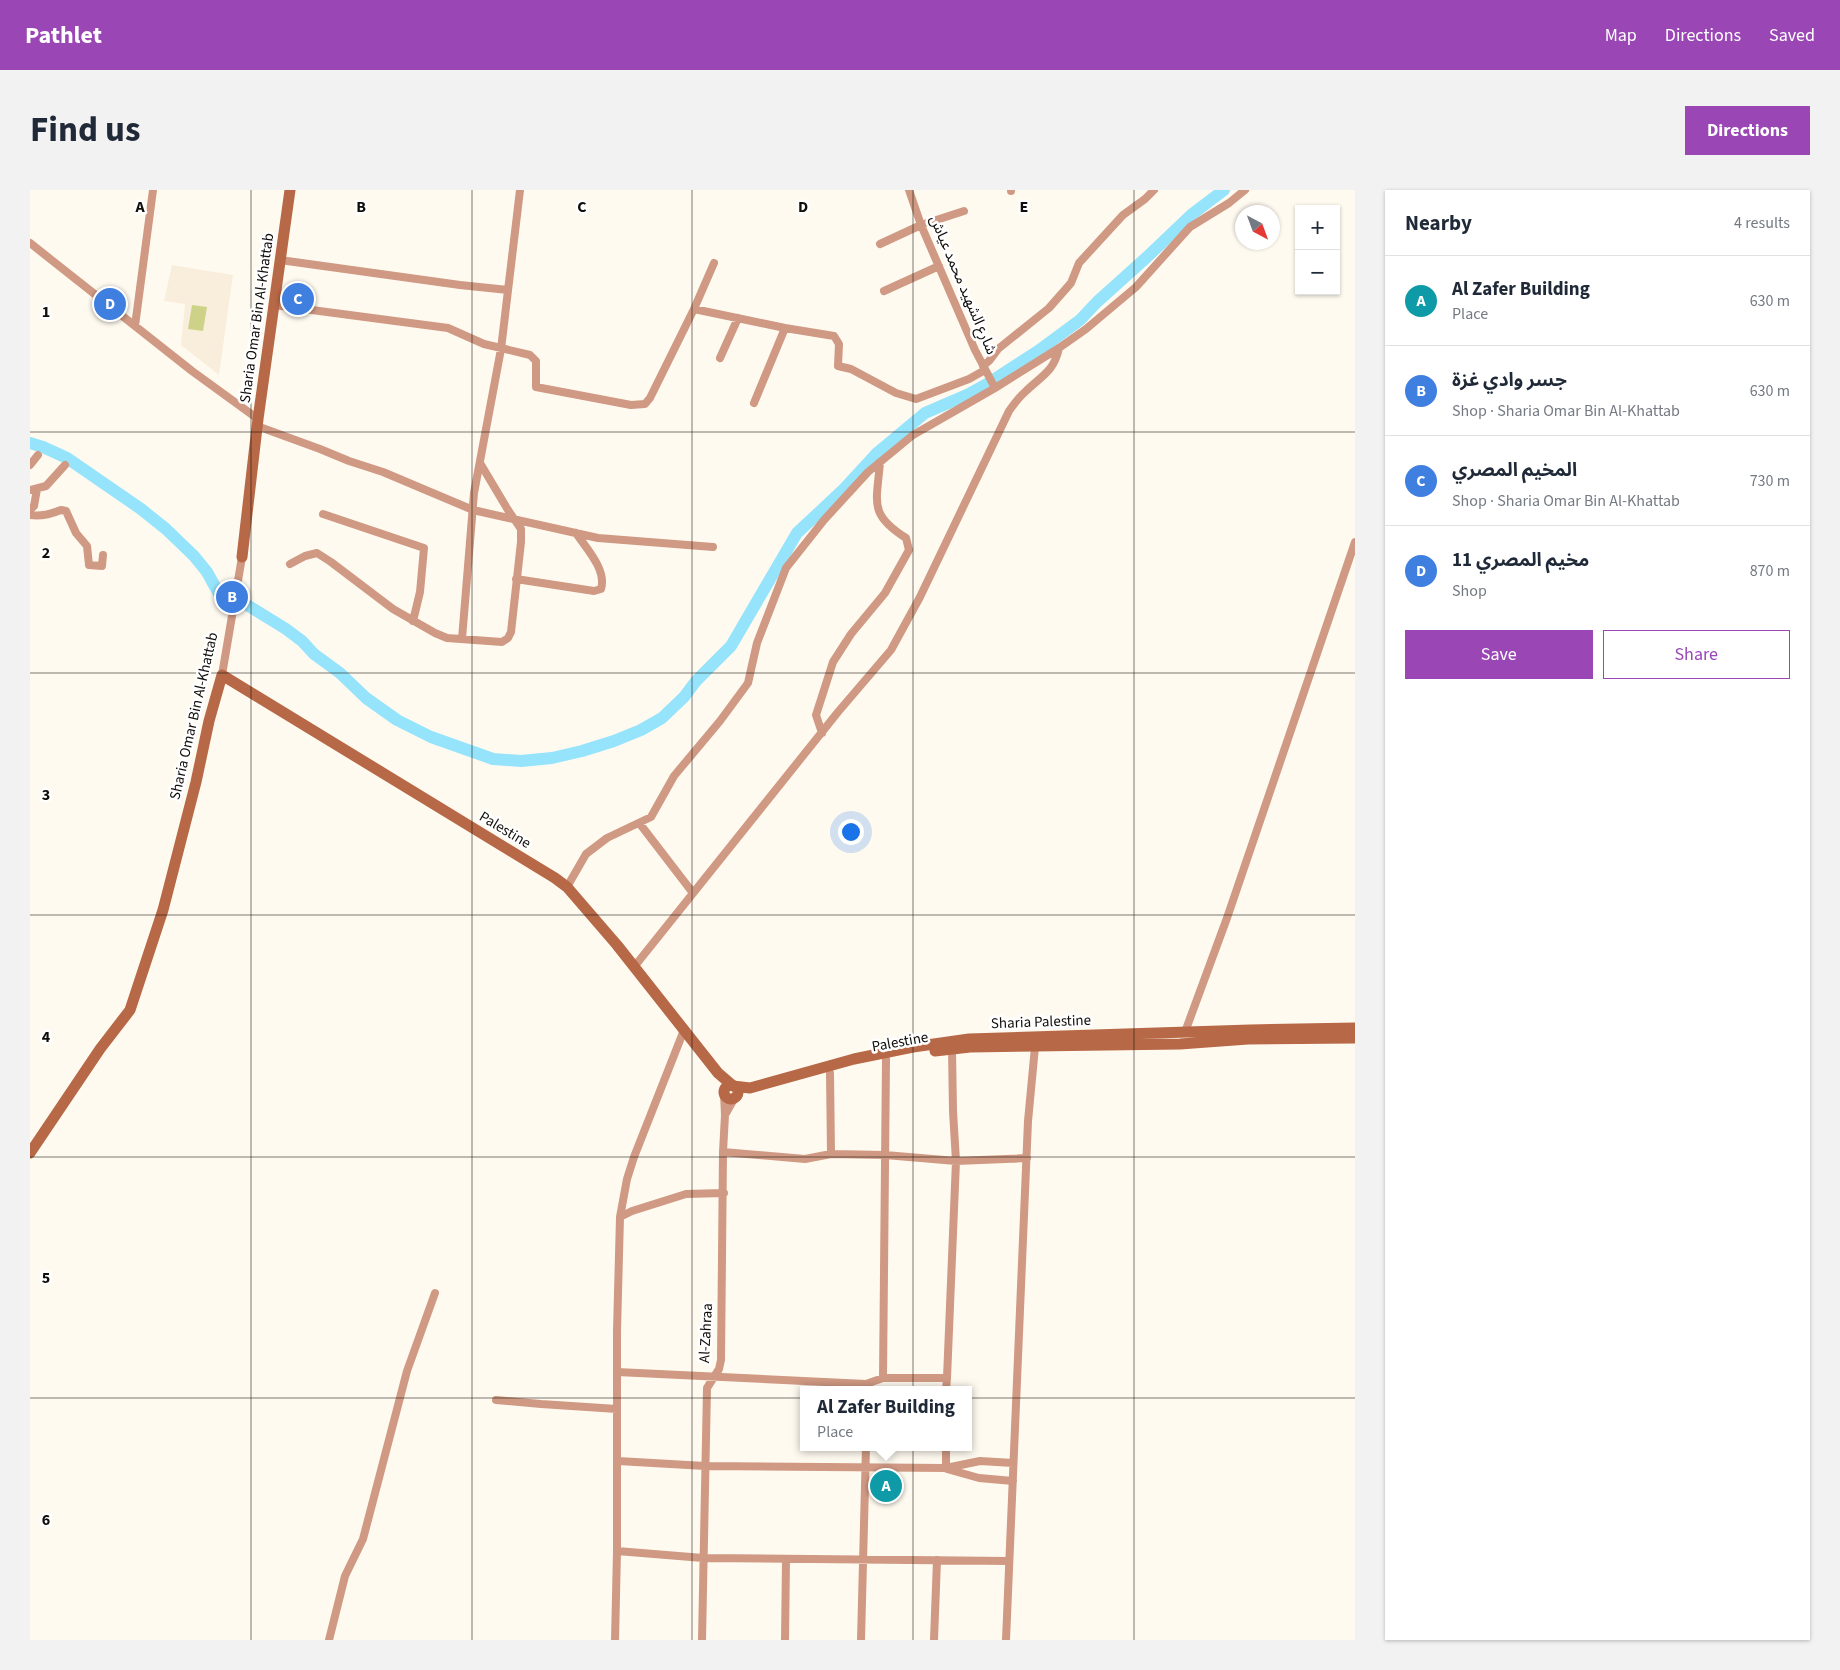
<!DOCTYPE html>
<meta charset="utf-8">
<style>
:root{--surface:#fff;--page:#f2f2f3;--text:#1f2937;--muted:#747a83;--line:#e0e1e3;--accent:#9a47b5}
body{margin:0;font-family:"Source Sans 3","Noto Sans Arabic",sans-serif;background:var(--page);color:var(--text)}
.controls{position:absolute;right:15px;top:15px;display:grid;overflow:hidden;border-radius:0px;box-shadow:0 1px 4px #0004}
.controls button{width:45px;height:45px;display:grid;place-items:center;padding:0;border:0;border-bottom:1px solid var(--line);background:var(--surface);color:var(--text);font:25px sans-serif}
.compass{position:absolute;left:1205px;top:15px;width:45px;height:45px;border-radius:50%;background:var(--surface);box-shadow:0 1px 4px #0004;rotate:139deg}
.you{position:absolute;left:820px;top:641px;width:18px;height:18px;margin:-12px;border:4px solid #fff;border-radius:50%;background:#1a73e8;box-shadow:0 0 0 8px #1a73e833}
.badge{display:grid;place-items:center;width:32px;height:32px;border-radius:50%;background:var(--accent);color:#fff;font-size:16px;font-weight:700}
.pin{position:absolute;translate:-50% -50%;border:2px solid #fff;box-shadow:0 1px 5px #0006}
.popup{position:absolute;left:770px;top:1196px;width:172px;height:65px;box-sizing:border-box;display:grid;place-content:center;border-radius:0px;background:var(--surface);filter:drop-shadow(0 1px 4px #0005);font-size:16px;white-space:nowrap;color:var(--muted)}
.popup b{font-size:19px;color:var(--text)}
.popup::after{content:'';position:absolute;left:50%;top:100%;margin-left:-10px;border:10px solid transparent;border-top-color:var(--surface)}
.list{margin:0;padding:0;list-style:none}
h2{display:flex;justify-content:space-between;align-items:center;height:65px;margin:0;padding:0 20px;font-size:21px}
h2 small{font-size:16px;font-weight:400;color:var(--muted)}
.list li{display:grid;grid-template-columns:32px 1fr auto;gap:15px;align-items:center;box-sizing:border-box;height:90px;padding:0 20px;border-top:1px solid var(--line)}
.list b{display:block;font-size:19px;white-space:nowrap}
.list p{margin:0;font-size:16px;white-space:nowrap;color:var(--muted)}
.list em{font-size:16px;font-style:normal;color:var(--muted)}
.actions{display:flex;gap:10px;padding:15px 20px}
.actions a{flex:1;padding:11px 0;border:1px solid var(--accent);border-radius:0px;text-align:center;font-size:18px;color:var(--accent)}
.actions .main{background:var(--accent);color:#fff}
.map{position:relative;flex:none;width:1325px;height:1450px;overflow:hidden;border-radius:0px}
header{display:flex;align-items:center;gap:30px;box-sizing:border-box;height:70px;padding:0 25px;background:var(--accent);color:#fff}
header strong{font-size:24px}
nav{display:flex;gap:28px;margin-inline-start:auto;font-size:18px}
.intro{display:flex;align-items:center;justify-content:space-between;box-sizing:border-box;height:120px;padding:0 30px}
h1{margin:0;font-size:35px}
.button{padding:12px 22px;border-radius:0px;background:var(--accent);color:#fff;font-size:18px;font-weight:700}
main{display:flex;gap:30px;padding:0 30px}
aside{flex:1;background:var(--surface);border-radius:0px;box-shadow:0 1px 4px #0004}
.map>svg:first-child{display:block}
.built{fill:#f9eedc}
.green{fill:#ced289}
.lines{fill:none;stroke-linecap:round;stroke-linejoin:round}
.river{stroke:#95e4fb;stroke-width:12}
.street{stroke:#d09983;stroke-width:8}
.secondary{stroke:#b76847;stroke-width:11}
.grid{fill:none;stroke:#100e0a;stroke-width:1;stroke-opacity:0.55}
.labels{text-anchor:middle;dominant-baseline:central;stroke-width:5;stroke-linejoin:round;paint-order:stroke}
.street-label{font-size:15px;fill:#100e0a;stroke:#fff}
.grid-label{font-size:16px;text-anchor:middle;font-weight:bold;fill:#100e0a;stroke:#fff;stroke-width:5;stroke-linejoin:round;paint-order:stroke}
</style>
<header>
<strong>Pathlet</strong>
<nav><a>Map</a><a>Directions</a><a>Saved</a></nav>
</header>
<div class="intro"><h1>Find us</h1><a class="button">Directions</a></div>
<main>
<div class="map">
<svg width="1325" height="1450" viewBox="0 0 1325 1450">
<rect width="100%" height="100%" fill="#fffaf0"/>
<!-- built -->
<path class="built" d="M142 75 203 85 189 185 151 155 155 114 134 111Z"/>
<!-- green -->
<path class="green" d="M162 115 177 117 173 141 158 139Z"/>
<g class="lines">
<!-- river -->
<path class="river" d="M0 253 13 257 37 268 111 319 136 339 164 366 177 382 188 402 217 415 256 439 272 451 284 464 310 483 336 508 367 530 401 547 463 569 491 571 522 568 552 561 584 551 611 540 632 528 654 507 666 491 701 456 767 343 813 300 847 263 895 223 939 204 957 194 1008 161 1050 130 1067 112 1117 67 1161 25 1194 0"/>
<!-- street -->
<path class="street" d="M879 0 891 35 945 160 965 198
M981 1V0
M0 53 162 181 228 229
M850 54 891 35 934 21
M250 70 430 95 478 100
M854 101 909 76
M244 115 418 138 454 154 500 165 506 171V197L601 215 615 214 620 208 664 119 755 138 804 146 809 154 808 176 821 179 866 203 886 209 939 189 955 180
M664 119 684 73
M105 136 123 0
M690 168 708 128
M953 176 959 171 968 159 1019 118 1041 93 1049 73 1093 25 1115 9 1124 0
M724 213 755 138
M227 236 290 259 319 271 353 282 443 320 568 348 683 357
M0 275 8 265
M0 300 16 296 35 275
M0 320 4 316 7 299
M293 324 394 358 390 402 383 431
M0 325C11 327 21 324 31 320L36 321 46 343 57 356 59 375 72 376 73 365
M260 374 275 366 287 363 301 372 363 419 405 443 417 448 472 452 478 448 481 442 491 352V339L478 320 450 273
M486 389 564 401 571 399C577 380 556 358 546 343
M432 449 444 303 471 159 490 0
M192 485 212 367
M792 543 786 525 803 472 821 444 855 403 879 360 876 348C838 324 847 312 850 272
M610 634 663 703
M537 697 556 664 577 648 621 627 644 586 690 531 718 493 727 453 756 378 794 330 838 282 883 245 965 198 1029 158 1056 139 1106 97 1160 37 1199 13 1215 0
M604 777 808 522 861 460 890 407 979 221C984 214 989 207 995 202 1011 186 1024 182 1029 158
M1155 842 1197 728 1325 352
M800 883 801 964
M695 925 704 909
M693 962 775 969 801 964 855 965 926 971 997 968
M590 1027 597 989 604 967 654 840
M587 1182 836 1194 853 1188H917L926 971 923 921 922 859
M853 1188 856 869
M916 1200 917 1188
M466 1210 511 1214 587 1219
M588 1271 675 1276 916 1278 950 1271 983 1273
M916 1278V1257
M917 1279 949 1288 983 1291
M587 1361 673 1368 979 1371
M299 1450 315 1386 333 1349 377 1181 405 1103
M585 1450 587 1361V1141L590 1027 602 1021 656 1004 694 1003
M672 1450 677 1198 689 1179 691 1170 693 962 695 925 694 904
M755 1450 756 1369
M831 1450 836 1257
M904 1450 907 1370
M976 1450 998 931 1005 857"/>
<!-- secondary -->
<path class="secondary" d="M212 367 228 229 260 0
M905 861 940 857 1150 854 1218 849 1325 848
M694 902a7 7 0 1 1 14 0a7 7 0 1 1-14 0Z
M703 896 720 898 824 869 883 857 939 849 1220 840 1325 838
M0 963 70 859 100 820 133 720 166 592 179 531 192 485 525 688 537 697 587 755 688 883 702 895"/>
</g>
<!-- grid -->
<path class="grid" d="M221 0V1450M442 0V1450M662 0V1450M883 0V1450M1104 0V1450M0 242H1325M0 483H1325M0 725H1325M0 967H1325M0 1208H1325"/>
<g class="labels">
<!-- street labels -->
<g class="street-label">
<text transform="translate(933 95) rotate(67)">شارع الشهيد محمد عياش</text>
<text transform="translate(227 128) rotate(-82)">Sharia Omar Bin Al-Khattab</text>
<text transform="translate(164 526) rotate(-77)">Sharia Omar Bin Al-Khattab</text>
<text transform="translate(475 640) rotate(31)">Palestine</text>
<text transform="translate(1011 832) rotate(-2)">Sharia Palestine</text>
<text transform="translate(870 852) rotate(-10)">Palestine</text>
<text transform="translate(676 1143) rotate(-87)">Al-Zahraa</text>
</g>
</g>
<g class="grid-label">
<text x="110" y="22">A</text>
<text x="331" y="22">B</text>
<text x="552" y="22">C</text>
<text x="773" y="22">D</text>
<text x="994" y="22">E</text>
<text x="16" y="127">1</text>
<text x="16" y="368">2</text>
<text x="16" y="610">3</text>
<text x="16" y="852">4</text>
<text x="16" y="1093">5</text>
<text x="16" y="1335">6</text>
</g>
</svg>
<div class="controls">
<button>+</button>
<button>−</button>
</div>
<svg class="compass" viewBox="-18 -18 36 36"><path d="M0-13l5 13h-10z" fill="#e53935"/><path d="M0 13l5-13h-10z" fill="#747a83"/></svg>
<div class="you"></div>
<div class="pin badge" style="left:856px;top:1296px;background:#0f9aa8">A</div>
<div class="popup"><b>Al Zafer Building</b>Place</div>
<div class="pin badge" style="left:202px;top:407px;background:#3f7fe0">B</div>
<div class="pin badge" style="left:268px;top:109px;background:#3f7fe0">C</div>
<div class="pin badge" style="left:80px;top:114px;background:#3f7fe0">D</div>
</div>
<aside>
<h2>Nearby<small>4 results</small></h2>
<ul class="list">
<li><span class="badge" style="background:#0f9aa8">A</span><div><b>Al Zafer Building</b><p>Place</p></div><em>630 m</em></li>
<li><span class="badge" style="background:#3f7fe0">B</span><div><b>جسر وادي غزة</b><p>Shop · Sharia Omar Bin Al-Khattab</p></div><em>630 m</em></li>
<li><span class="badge" style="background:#3f7fe0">C</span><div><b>المخيم المصري</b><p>Shop · Sharia Omar Bin Al-Khattab</p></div><em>730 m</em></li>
<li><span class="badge" style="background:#3f7fe0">D</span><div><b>مخيم المصري 11</b><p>Shop</p></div><em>870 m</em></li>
</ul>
<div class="actions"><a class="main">Save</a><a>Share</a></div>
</aside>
</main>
